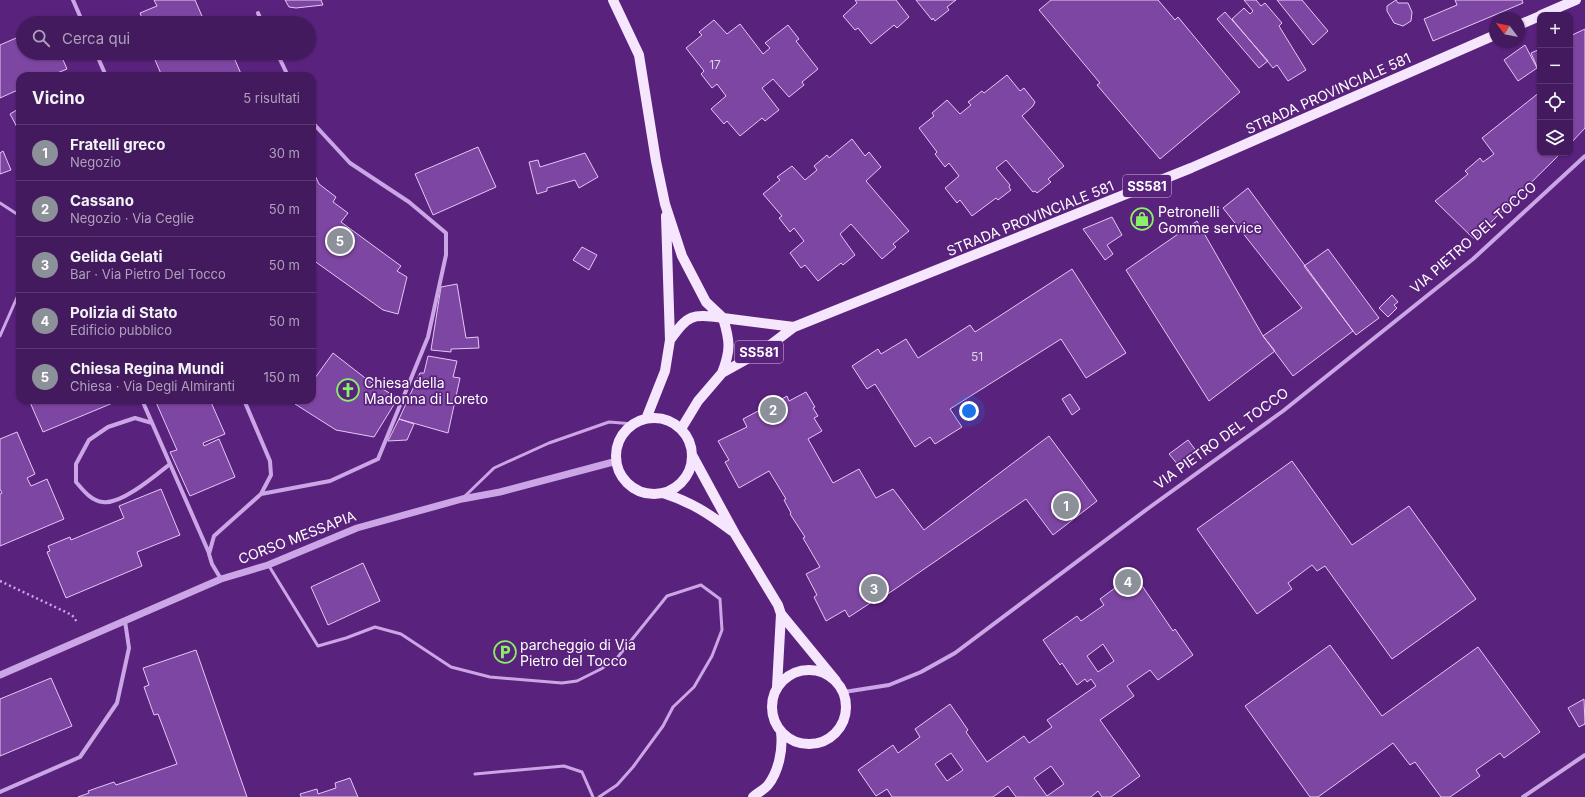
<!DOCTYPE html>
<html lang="it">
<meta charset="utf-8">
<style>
:root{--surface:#431a5d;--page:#4d2766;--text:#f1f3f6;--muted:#afa1bc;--line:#5b3872;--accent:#8c9099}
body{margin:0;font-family:Inter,sans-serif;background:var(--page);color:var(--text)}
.controls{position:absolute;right:12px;top:12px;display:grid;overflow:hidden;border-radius:8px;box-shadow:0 1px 3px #0004}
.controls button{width:36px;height:36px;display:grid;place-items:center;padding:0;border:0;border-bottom:1px solid var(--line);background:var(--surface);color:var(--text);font:20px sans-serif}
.compass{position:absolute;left:1489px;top:12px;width:36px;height:36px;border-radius:50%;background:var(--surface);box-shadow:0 1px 3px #0004;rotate:302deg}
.you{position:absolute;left:969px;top:411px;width:14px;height:14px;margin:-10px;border:3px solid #fff;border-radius:50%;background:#1a73e8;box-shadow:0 0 0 6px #1a73e833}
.badge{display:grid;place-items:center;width:26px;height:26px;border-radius:50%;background:var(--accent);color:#fff;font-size:13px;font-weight:700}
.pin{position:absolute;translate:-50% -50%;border:2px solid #fff;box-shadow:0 1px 4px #0006}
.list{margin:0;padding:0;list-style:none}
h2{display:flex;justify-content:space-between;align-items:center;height:52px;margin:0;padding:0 16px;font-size:17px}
h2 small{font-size:13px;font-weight:400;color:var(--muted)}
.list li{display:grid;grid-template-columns:26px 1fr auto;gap:12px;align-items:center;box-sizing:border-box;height:56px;padding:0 16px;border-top:1px solid var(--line)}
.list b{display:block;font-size:15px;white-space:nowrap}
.list p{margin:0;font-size:13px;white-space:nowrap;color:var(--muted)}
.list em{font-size:13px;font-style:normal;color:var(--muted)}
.icon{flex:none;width:22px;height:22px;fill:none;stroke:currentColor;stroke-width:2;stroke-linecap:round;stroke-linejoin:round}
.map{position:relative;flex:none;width:1585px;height:797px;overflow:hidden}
.search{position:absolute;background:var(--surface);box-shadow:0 1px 3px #0004;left:16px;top:16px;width:300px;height:44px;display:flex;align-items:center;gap:10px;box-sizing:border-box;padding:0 14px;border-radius:22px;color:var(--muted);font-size:15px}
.panel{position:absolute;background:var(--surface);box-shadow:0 1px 3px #0004;left:16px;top:72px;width:300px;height:332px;border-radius:12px}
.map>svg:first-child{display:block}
.building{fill:#7e46a3;stroke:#e3c8f4;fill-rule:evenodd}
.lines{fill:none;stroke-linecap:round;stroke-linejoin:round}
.path{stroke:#cca5e6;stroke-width:2.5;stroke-dasharray:2 3;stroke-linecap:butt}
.service{stroke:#cca5e6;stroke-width:3}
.minor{stroke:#cca5e6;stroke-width:4}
.tertiary{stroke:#cca5e6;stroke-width:7}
.primary{stroke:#f5e6fd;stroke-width:10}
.labels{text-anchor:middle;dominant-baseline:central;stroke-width:3.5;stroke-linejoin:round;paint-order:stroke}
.number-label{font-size:12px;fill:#dfd1e8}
.shield{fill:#59227c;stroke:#cdbdd8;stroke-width:1}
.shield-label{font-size:13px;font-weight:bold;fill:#fff}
.street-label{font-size:14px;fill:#fff;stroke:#59227c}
.poi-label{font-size:14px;fill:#fff;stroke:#59227c;text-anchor:start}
</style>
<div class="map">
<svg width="1585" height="797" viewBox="0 0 1585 797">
<rect width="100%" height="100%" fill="#59227c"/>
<!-- building -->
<path class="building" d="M154 0H195L205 23H144L140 13 157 6Z
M285 0H321L323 5 296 8 289 7Z
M855 0H896L909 17 897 28 894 25 871 44 858 28 855 30 843 16 857 3Z
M916 0H956L947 7 949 10 935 21 933 18 932 20Z
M1051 0H1158L1175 20 1178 17 1240 92 1160 159 1097 85 1100 83 1039 10Z
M1244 0H1256L1261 6 1265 3 1282 23 1279 26 1306 70 1288 81 1277 65 1273 68 1232 19 1244 8 1250 14 1253 11Z
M1277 0H1302L1328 31 1313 45Z
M1396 0 1398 3H1408L1412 12 1411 21 1403 26 1394 23 1387 11V6Z
M1455 0H1522L1523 3 1433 41 1424 19 1457 5Z
M1225 12 1268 61 1259 68 1217 19Z
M714 20 727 34 740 24 763 54 770 48 765 43 788 25 799 39 796 41 818 69 802 82 804 85 789 97 773 79 762 88 779 110 765 121 762 118 740 136 727 121 724 124 711 109 726 96 717 84 712 88 701 74 704 71 686 48 702 35 699 32Z
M1585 29V128L1570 144V36Z
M23 35V53H60L67 69 50 76H20V89L0 98V45Z
M1525 45 1537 68 1518 81 1504 60Z
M1540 49V74L1531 53Z
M152 53H232L242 76H162Z
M1007 75 1020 91 1024 88 1035 102 1033 106 1022 116 1064 166 1048 179 1051 182 1037 193 1035 191 1033 192 1006 160 996 168 1010 185 1009 187 1011 190 998 200 996 198 972 216 960 200 957 203 945 188 959 176 949 163 945 167 935 154 937 152 919 128 934 116 932 113 947 100 960 114 971 105 968 102 982 91 984 93Z
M1540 92V153H1561L1474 239 1435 201 1468 174 1465 171 1480 158 1483 162 1494 154 1482 138Z
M20 108V133L10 114Z
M852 139 865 156 869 152 881 167 866 181 909 231 893 244 896 247 882 259 851 224 840 234 855 255 843 265 841 263 818 281 805 265 801 268 790 253 804 241 794 228 790 232 779 218 782 216 763 194 780 180 777 177 792 166 805 180 817 170 814 166 827 155 829 158Z
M478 147 496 187 433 215 415 174Z
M3 151 11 170 0 174V153Z
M585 153 598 177 579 188 575 180 547 188V191L537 194 529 162 538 160 540 167Z
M312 169 319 184 336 197 333 202 348 213 341 222 401 266 397 271 407 277 398 314 383 310 313 260 312 262Z
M1248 188 1353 331 1293 376 1263 336 1302 308 1223 208Z
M1112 217 1122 235 1107 245 1113 254 1105 260 1083 229Z
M1197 221 1263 336 1275 351 1209 401 1126 270Z
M582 247 597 255 589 270 573 260Z
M1328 249 1379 318 1356 335 1304 266Z
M1072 269 1126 353 1086 378 1061 339 950 409 962 427 935 444 930 437 915 447 875 384 867 389 852 366 878 349 881 354 906 339 918 358 970 325 975 332Z
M457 284 466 338 478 337 479 348 451 349V352L431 350 441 287Z
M1392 295 1398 302 1394 305 1397 308 1388 317 1379 308Z
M333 353 369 381 398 398 374 437 336 430 295 404 299 400H312V382Z
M428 356 457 361 453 377 460 378 448 433 399 419 420 373H424Z
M806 392 815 407 813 408 818 416 814 418 822 431 808 439 833 483 859 469 876 498 893 489 924 530 1049 436 1097 501 1053 535 1026 499 882 598 881 596 849 617 845 610 826 621 814 597 817 595 806 574 820 567 803 538 805 537 790 514 791 513 784 500 786 499 769 471 739 488 725 462 729 460 718 441 747 427 743 419 758 411 759 412 787 396 789 401Z
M1070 394 1080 409 1072 415 1062 399Z
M29 400H120L43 432Z
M155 400H210L225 434 203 443 204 446 219 439 235 477 190 496 170 452 177 450Z
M399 419 414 424 407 440 388 441Z
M17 432 35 474 27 478 31 486 47 479 64 519 0 546V494L2 493 0 489V439Z
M1188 440 1197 452 1179 466 1169 454Z
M1292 461 1352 545 1409 506 1476 599 1392 659 1325 566 1317 571 1312 565 1288 583 1292 589 1257 614 1197 529Z
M161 489 180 535 137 552 142 566 66 598 47 552 50 551 48 546 70 537 71 540 124 518 119 506Z
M363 563 380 601 328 625 311 587Z
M1134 574 1173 631 1175 629 1193 655 1158 680 1150 670 1127 686 1134 696 1100 720 1140 776 1111 797H1102L1098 791 1091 797H1016L1008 786 993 797H892L887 789 876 796 858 770 893 745 898 753 920 737 915 729 950 704 968 730 966 732 987 762 1024 736 1029 743 1052 727 1047 720 1096 686 1091 679 1087 682 1085 679 1077 685 1062 663 1060 665 1043 640 1077 616 1081 621 1104 605 1100 599ZM1103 644 1114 661 1098 672 1087 656ZM951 753 963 770 947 781 935 764ZM1051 766 1064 784 1047 796 1034 778Z
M1330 645 1382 716 1478 647 1540 732 1504 758 1500 753 1476 770 1480 776 1450 797H1441L1415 762 1410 765 1393 743 1318 797H1310L1245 706Z
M196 650 247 797H78L89 793 88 791 114 782 116 785 177 764 158 714 154 715 144 687 149 685 143 668Z
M51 678 72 726 0 756V699Z
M1584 699 1585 724 1579 727 1568 708Z
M350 778 358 797H301L300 794 317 789 318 794 336 788 335 783Z"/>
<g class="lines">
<!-- path -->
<path class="path" d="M0 581 72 615 77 622"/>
<!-- service -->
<path class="service" d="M0 203 20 216
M0 336 19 293
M465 496 494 468 549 443 609 422 634 424
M269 566 318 646 346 638 375 627 401 634 451 667 490 677 562 683 577 681 601 669 617 658 667 596 701 585 720 599 722 630 712 656 694 687 673 707 663 726 633 767 617 785 599 797
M475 774 564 766 582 772 593 797"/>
<!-- minor -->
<path class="minor" d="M73 0 83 23
M258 13 262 23
M96 53 106 76
M277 53 288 76
M142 400 209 553
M152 423 135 418 108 427 89 440 76 464V482C83 490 91 501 103 502 121 505 156 475 170 464
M261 494 330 481 378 459 428 337 446 255V233L409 202 350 163 312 122
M221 579 212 564 209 554 214 536 261 494 271 475 270 461 244 400
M844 692 889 685 921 672 955 653 1150 507 1283 411 1473 259 1585 156
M0 792 80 757 117 703 129 648 125 621
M1523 797 1585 755"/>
<!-- tertiary -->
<path class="tertiary" d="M0 675 221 579 268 565 357 528 462 499 500 492 617 461"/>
<!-- primary -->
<path class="primary" d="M613 0 639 55 656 161 665 204 682 256 706 302 723 318 794 327
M1541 15 1576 0
M1519 25 1540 16
M670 340C689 314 691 314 723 318 730 341 731 350 722 373
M616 456a38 38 0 1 1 76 0a38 38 0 1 1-76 0Z
M646 419 665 371 670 340 666 216
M681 429 698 401 722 373 765 349 794 327 1191 168 1495 35
M692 455 735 534 778 605 781 614 836 681
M663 493C691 502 708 513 732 531
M772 707a37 37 0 1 1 74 0a37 37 0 1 1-74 0Z
M777 687 781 614
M753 797C757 793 764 790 768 785 779 771 783 749 781 732"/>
</g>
<!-- icons -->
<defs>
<g id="shop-ring" transform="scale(1.15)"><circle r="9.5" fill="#59227c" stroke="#88f167" stroke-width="1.5"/><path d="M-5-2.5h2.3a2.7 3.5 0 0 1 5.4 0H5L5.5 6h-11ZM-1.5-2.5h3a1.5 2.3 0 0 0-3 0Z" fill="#88f167"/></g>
<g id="church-ring" transform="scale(1.15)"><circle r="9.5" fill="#59227c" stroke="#88f167" stroke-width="1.5"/><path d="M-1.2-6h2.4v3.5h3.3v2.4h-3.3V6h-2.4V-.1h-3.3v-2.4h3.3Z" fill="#88f167"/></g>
<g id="parking-ring" transform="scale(1.15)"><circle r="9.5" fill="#59227c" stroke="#88f167" stroke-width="1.5"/><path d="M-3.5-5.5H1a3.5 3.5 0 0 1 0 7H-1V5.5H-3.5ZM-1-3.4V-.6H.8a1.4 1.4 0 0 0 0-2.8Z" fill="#88f167"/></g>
</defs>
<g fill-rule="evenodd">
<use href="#shop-ring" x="1142" y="219"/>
<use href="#church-ring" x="348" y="390"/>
<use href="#parking-ring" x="505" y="652"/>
</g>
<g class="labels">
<!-- number labels -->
<g class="number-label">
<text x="715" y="64">17</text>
<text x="977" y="356">51</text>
</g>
<!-- shield labels -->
<g class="shield">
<rect x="1123" y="175" width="48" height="22" rx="3"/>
<rect x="735" y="341" width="48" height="22" rx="3"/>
</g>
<g class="shield-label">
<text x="1147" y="186">SS581</text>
<text x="759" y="352">SS581</text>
</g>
<!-- street labels -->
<g class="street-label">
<text transform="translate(1328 93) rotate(-24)">STRADA PROVINCIALE 581</text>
<text transform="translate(1030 218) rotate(-22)">STRADA PROVINCIALE 581</text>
<text transform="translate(1473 237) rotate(-41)">VIA PIETRO DEL TOCCO</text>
<text transform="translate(1221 438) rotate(-36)">VIA PIETRO DEL TOCCO</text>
<text transform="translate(297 537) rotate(-21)">CORSO MESSAPIA</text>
</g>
<!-- poi labels -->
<g class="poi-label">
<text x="1158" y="211">Petronelli<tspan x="1158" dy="16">Gomme service</tspan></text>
<text x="364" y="382">Chiesa della<tspan x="364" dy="16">Madonna di Loreto</tspan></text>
<text x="520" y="644">parcheggio di Via<tspan x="520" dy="16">Pietro del Tocco</tspan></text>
</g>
</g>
</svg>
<div class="controls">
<button>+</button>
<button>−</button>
<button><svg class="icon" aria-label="locate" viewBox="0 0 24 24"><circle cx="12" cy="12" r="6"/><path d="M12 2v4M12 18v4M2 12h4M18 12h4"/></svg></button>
<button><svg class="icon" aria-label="layers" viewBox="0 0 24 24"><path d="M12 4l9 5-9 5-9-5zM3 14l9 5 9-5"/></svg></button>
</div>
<svg class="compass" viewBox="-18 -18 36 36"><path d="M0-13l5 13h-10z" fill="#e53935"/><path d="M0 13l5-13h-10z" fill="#afa1bc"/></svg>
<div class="you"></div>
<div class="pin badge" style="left:1066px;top:506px">1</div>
<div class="pin badge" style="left:773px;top:410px">2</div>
<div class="pin badge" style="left:874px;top:589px">3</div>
<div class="pin badge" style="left:1128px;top:582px">4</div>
<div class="pin badge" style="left:340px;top:241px">5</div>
<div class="search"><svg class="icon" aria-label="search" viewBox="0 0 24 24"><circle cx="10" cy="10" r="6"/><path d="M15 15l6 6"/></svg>Cerca qui</div>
<section class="panel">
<h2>Vicino<small>5 risultati</small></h2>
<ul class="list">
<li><span class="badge">1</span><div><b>Fratelli greco</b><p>Negozio</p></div><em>30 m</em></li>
<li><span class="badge">2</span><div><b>Cassano</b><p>Negozio · Via Ceglie</p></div><em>50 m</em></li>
<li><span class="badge">3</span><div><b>Gelida Gelati</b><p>Bar · Via Pietro Del Tocco</p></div><em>50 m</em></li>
<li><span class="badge">4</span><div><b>Polizia di Stato</b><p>Edificio pubblico</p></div><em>50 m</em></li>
<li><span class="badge">5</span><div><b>Chiesa Regina Mundi</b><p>Chiesa · Via Degli Almiranti</p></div><em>150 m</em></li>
</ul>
</section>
</div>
